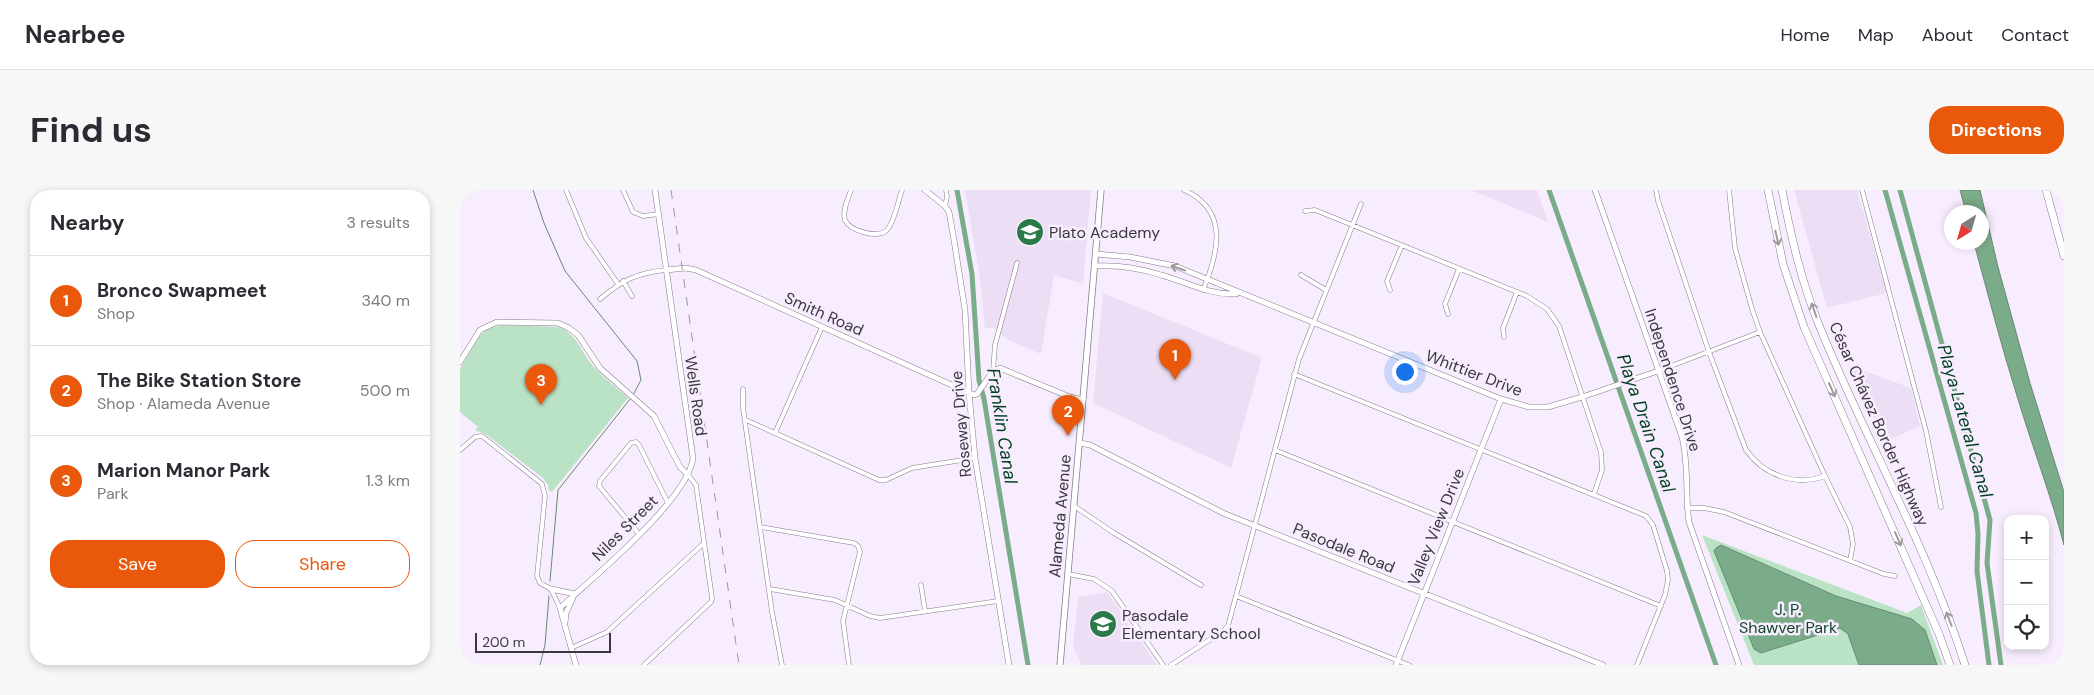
<!DOCTYPE html>
<meta charset="utf-8">
<style>
:root{--surface:#fff;--page:#f7f7f7;--text:#2b2b33;--muted:#7c7c81;--line:#e1e1e2;--accent:#ea580c}
body{margin:0;font-family:"DM Sans",sans-serif;background:var(--page);color:var(--text)}
.controls{position:absolute;right:15px;bottom:15px;display:grid;overflow:hidden;border-radius:10px;box-shadow:0 2px 8px #0003}
.controls button{width:45px;height:45px;display:grid;place-items:center;padding:0;border:0;border-bottom:1px solid var(--line);background:var(--surface);color:var(--text);font:25px sans-serif}
.compass{position:absolute;left:1484px;top:15px;width:45px;height:45px;border-radius:50%;background:var(--surface);box-shadow:0 2px 8px #0003;rotate:217deg}
.scale{position:absolute;left:15px;bottom:12px;width:136px;box-sizing:border-box;padding-left:5px;border:2px solid #3b373d;border-top:0;font-size:14px;line-height:18px;white-space:nowrap;color:#3b373d;-webkit-text-stroke:4px #f8edfe;paint-order:stroke}
.you{position:absolute;left:944px;top:181px;width:18px;height:18px;margin:-12px;border:4px solid #fff;border-radius:50%;background:#1a73e8;box-shadow:0 0 0 8px #1a73e833}
.badge{display:grid;place-items:center;width:32px;height:32px;border-radius:50%;background:var(--accent);color:#fff;font-size:16px;font-weight:700}
.pin{position:absolute;translate:-50% -41px;filter:drop-shadow(0 1px 2px #0008)}
.pin::after{content:'';position:absolute;top:26px;width:18px;height:15px;background:inherit;clip-path:polygon(0 0,100% 0,50% 100%)}
.list{margin:0;padding:0;list-style:none}
h2{display:flex;justify-content:space-between;align-items:center;height:65px;margin:0;padding:0 20px;font-size:21px}
h2 small{font-size:16px;font-weight:400;color:var(--muted)}
.list li{display:grid;grid-template-columns:32px 1fr auto;gap:15px;align-items:center;box-sizing:border-box;height:90px;padding:0 20px;border-top:1px solid var(--line)}
.list b{display:block;font-size:19px;white-space:nowrap}
.list p{margin:0;font-size:16px;white-space:nowrap;color:var(--muted)}
.list em{font-size:16px;font-style:normal;color:var(--muted)}
.actions{display:flex;gap:10px;padding:15px 20px}
.actions a{flex:1;padding:11px 0;border:1px solid var(--accent);border-radius:20px;text-align:center;font-size:18px;color:var(--accent)}
.actions .main{background:var(--accent);color:#fff}
.icon{flex:none;width:28px;height:28px;fill:none;stroke:currentColor;stroke-width:2;stroke-linecap:round;stroke-linejoin:round}
.map{position:relative;flex:none;width:1604px;height:475px;overflow:hidden;border-radius:20px}
header{display:flex;align-items:center;gap:30px;box-sizing:border-box;height:70px;padding:0 25px;background:var(--surface);border-bottom:1px solid var(--line)}
header strong{font-size:24px}
nav{display:flex;gap:28px;margin-inline-start:auto;font-size:18px}
.intro{display:flex;align-items:center;justify-content:space-between;box-sizing:border-box;height:120px;padding:0 30px}
h1{margin:0;font-size:35px}
.button{padding:12px 22px;border-radius:20px;background:var(--accent);color:#fff;font-size:18px;font-weight:700}
main{display:flex;gap:30px;padding:0 30px}
aside{flex:1;background:var(--surface);border-radius:20px;box-shadow:0 2px 8px #0003}
.map>svg:first-child{display:block}
.built{fill:#ecdef4}
.green{fill:#bae2c5}
.water{fill:#7bac8a;stroke:#688973}
.lines{fill:none;stroke-linecap:round;stroke-linejoin:round}
.stream{stroke:#688973;stroke-width:1}
.canal{stroke:#7bac8a;stroke-width:5}
.street-casing{stroke:#847b8a;stroke-width:5}
.secondary-casing{stroke:#847b8a;stroke-width:6}
.primary-casing{stroke:#847b8a;stroke-width:7}
.highway-casing{stroke:#847b8a;stroke-width:8}
.street{stroke:#fff;stroke-width:4}
.secondary{stroke:#fff;stroke-width:5}
.primary{stroke:#fff;stroke-width:5.5}
.highway{stroke:#fff;stroke-width:7}
.rail{stroke:#9d95a1;stroke-width:1;stroke-dasharray:9 9;stroke-linecap:butt}
.oneway{stroke:#9d9b9e}
.labels{text-anchor:middle;dominant-baseline:central;stroke-width:5;stroke-linejoin:round;paint-order:stroke}
.poi-label{font-size:16px;fill:#3b373d;stroke:#f8edfe;text-anchor:start}
.street-label{font-size:16px;fill:#3b373d;stroke:#f8edfe}
.park-label{font-size:16px;fill:#0c4827;stroke:#f8edfe}
.water-label{font-size:18px;font-style:italic;fill:#003f1f;stroke:#f8edfe}
</style>
<header>
<strong>Nearbee</strong>
<nav><a>Home</a><a>Map</a><a>About</a><a>Contact</a></nav>
</header>
<div class="intro"><h1>Find us</h1><a class="button">Directions</a></div>
<main>
<aside>
<h2>Nearby<small>3 results</small></h2>
<ul class="list">
<li><span class="badge">1</span><div><b>Bronco Swapmeet</b><p>Shop</p></div><em>340 m</em></li>
<li><span class="badge">2</span><div><b>The Bike Station Store</b><p>Shop · Alameda Avenue</p></div><em>500 m</em></li>
<li><span class="badge">3</span><div><b>Marion Manor Park</b><p>Park</p></div><em>1.3 km</em></li>
</ul>
<div class="actions"><a class="main">Save</a><a>Share</a></div>
</aside>
<div class="map">
<svg width="1604" height="475" viewBox="0 0 1604 475">
<rect width="100%" height="100%" fill="#f8edfe"/>
<!-- built -->
<path class="built" d="M505 0H631L623 94 594 85 581 164 548 150 534 138H525L520 89Z
M1011 0H1077L1088 32Z
M1334 0H1397L1427 103 1367 118Z
M643 103 802 168 771 278 633 213Z
M1388 175 1451 198 1460 236 1425 252Z
M647 402 654 412 697 475H622L613 457 618 407Z"/>
<!-- green -->
<path class="green" d="M41 135 99 137C119 145 121 164 135 178 145 189 157 198 168 208L92 302 89 300 88 295 83 288 27 245 15 240 18 237 0 222V179L19 147 26 140Z
M1242 345 1447 423 1461 415 1483 475H1294Z"/>
<!-- water -->
<path class="water" d="M1500 0H1520L1538 77 1570 193 1604 302V355C1591 305 1572 256 1557 206 1541 155 1528 104 1514 53L1522 52V22H1506Z
M1261 355 1376 406 1452 429 1465 440 1477 475H1399L1388 444 1380 438 1301 463 1294 459 1254 361 1256 358Z"/>
<g class="lines">
<!-- stream -->
<path class="stream" d="M73 0 84 33 105 81 177 171 181 190 173 205
M90 391 98 300 171 208
M80 475 85 455 89 406"/>
<!-- canal -->
<path class="canal" d="M497 0 512 84 519 190 524 209 568 475
M1089 0 1256 475
M1425 0 1516 323 1518 344 1517 381 1529 475
M1440 0 1530 330 1527 373 1541 475
M1604 0V1"/>
<!-- street casing -->
<g class="street-casing">
<path id="street" d="M106 0 126 48 158 94
M163 0 173 22 183 26 199 24
M391 0C388 9 382 21 385 30 390 41 418 49 427 40 435 31 438 11 442 0
M724 0C769 20 759 62 743 100
M1196 0 1198 11 1249 162 1286 260C1304 285 1335 297 1365 286
M1269 0 1275 58 1292 119 1300 142 1365 286 1390 337 1393 354 1390 371
M1402 0 1466 241 1481 317
M485 16 487 7 486 0
M845 21 855 20 865 24 1067 106 1087 119 1099 136 1141 262 1142 280 1134 304
M841 85 866 100
M163 91 172 106
M930 100 927 91 942 55
M140 109C163 90 176 83 206 80
M988 124 985 114 999 79
M1044 147 1043 138 1057 102
M533 181 535 155 557 73
M1198 181 1300 142
M834 184 1186 326 1193 335 1207 381 1208 390 1205 405 1177 475
M283 199V218L312 422 322 475
M286 230 419 290H426L452 278 515 268
M315 243 362 137
M0 260 15 247 22 246 82 294 85 306 77 386 80 393 91 399 100 418
M815 260 1201 416
M614 316 654 343 741 395
M1227 318H1244L1264 322 1424 384 1435 386
M301 337 394 353 398 356 400 362 383 431 389 475
M179 344 139 296 140 291 171 253 176 252 179 255 208 313
M608 384 634 389 652 401 703 475
M461 395 465 421
M310 399 375 410 410 426 420 428 538 411
M776 406 949 475
M111 458 147 442 244 353
M184 475 251 412 252 408 236 295 228 285
M711 475 763 441 768 436 839 169 901 14"/>
</g>
<!-- secondary casing -->
<g class="secondary-casing">
<path id="secondary" d="M465 0 485 16 489 22 494 50 505 120 509 203 515 268 549 475
M1135 0 1222 247C1229 275 1225 304 1229 332L1279 475
M636 64 670 67 715 76 1041 209 1069 217H1088L1122 207 1198 181
M634 76C657 75 679 78 701 85 727 92 748 105 776 104
M206 80 226 78 236 80 514 205 517 204 533 181 540 178 610 207 623 210
M0 172 20 140 37 132 98 133 109 138 118 145 140 178 194 226 220 277 228 285
M620 253 630 255 763 323 1143 475
M91 399 115 404
M105 433 106 423 113 408
M116 475 100 418C132 388 228 310 233 268L195 0
M936 475 1041 209"/>
</g>
<!-- primary casing -->
<g class="primary-casing">
<path id="primary" d="M600 475 641 0"/>
</g>
<!-- highway casing -->
<g class="highway-casing">
<path id="highway" d="M1308 0 1323 74 1344 137 1479 444 1490 475
M1322 0C1331 46 1341 91 1359 135 1405 249 1468 357 1505 475
M1586 0 1604 66"/>
</g>
<!-- street -->
<use href="#street" class="street"/>
<!-- secondary -->
<use href="#secondary" class="secondary"/>
<!-- primary -->
<use href="#primary" class="primary"/>
<!-- highway -->
<use href="#highway" class="highway"/>
<!-- rail -->
<path class="rail" d="M211 0 279 475"/>
</g>
<!-- one-way arrows -->
<defs><path id="oneway-shaft" d="M-6 0H5M1.5-3L5.5 0L1.5 3" fill="none" stroke-width="1.6" stroke-linecap="round" stroke-linejoin="round" transform="scale(1.25)"/></defs>
<g class="oneway">
<use href="#oneway-shaft" transform="translate(1317 48) rotate(77)"/>
<use href="#oneway-shaft" transform="translate(718 78) rotate(-161)"/>
<use href="#oneway-shaft" transform="translate(1354 120) rotate(-109)"/>
<use href="#oneway-shaft" transform="translate(1372 200) rotate(66)"/>
<use href="#oneway-shaft" transform="translate(1438 349) rotate(66)"/>
<use href="#oneway-shaft" transform="translate(1489 429) rotate(-111)"/>
</g>
<!-- icons -->
<defs>
<g id="school-disc" transform="scale(1.4375)"><circle r="9.5" fill="#297949" stroke="#f8edfe"/><path d="M0-5L7-2L0 1L-7-2ZM-4 1L0 2.5L4 1V4Q0 6-4 4Z" fill="#fff"/></g>
</defs>
<g fill-rule="evenodd">
<use href="#school-disc" x="570" y="42"/>
<use href="#school-disc" x="643" y="434"/>
</g>
<g class="labels">
<!-- poi labels -->
<g class="poi-label">
<text x="589" y="42">Plato Academy</text>
<text x="662" y="425">Pasodale<tspan x="662" dy="18">Elementary School</tspan></text>
</g>
<!-- street labels -->
<g class="street-label">
<text transform="translate(364 124) rotate(24)">Smith Road</text>
<text transform="translate(1014 183) rotate(21)">Whittier Drive</text>
<text transform="translate(1213 190) rotate(72)">Independence Drive</text>
<text transform="translate(236 206) rotate(82)">Wells Road</text>
<text transform="translate(501 234) rotate(-95)">Roseway Drive</text>
<text transform="translate(1419 234) rotate(66)">César Chávez Border Highway</text>
<text transform="translate(600 326) rotate(-85)">Alameda Avenue</text>
<text transform="translate(976 337) rotate(-68)">Valley View Drive</text>
<text transform="translate(165 338) rotate(-45)">Niles Street</text>
<text transform="translate(884 358) rotate(22)">Pasodale Road</text>
</g>
<!-- park labels -->
<g class="park-label">
<text x="1328" y="419">J. P.<tspan x="1328" dy="18">Shawver Park</tspan></text>
</g>
<!-- water labels -->
<g class="water-label">
<text transform="translate(1505 231) rotate(74)">Playa Lateral Canal</text>
<text transform="translate(1186 233) rotate(71)">Playa Drain Canal</text>
<text transform="translate(542 236) rotate(81)">Franklin Canal</text>
</g>
</g>
</svg>
<div class="controls">
<button>+</button>
<button>−</button>
<button><svg class="icon" aria-label="locate" viewBox="0 0 24 24"><circle cx="12" cy="12" r="6"/><path d="M12 2v4M12 18v4M2 12h4M18 12h4"/></svg></button>
</div>
<svg class="compass" viewBox="-18 -18 36 36"><path d="M0-13l5 13h-10z" fill="#e53935"/><path d="M0 13l5-13h-10z" fill="#7c7c81"/></svg>
<div class="scale">200 m</div>
<div class="you"></div>
<div class="pin badge" style="left:715px;top:190px">1</div>
<div class="pin badge" style="left:608px;top:246px">2</div>
<div class="pin badge" style="left:81px;top:215px">3</div>
</div>
</main>
